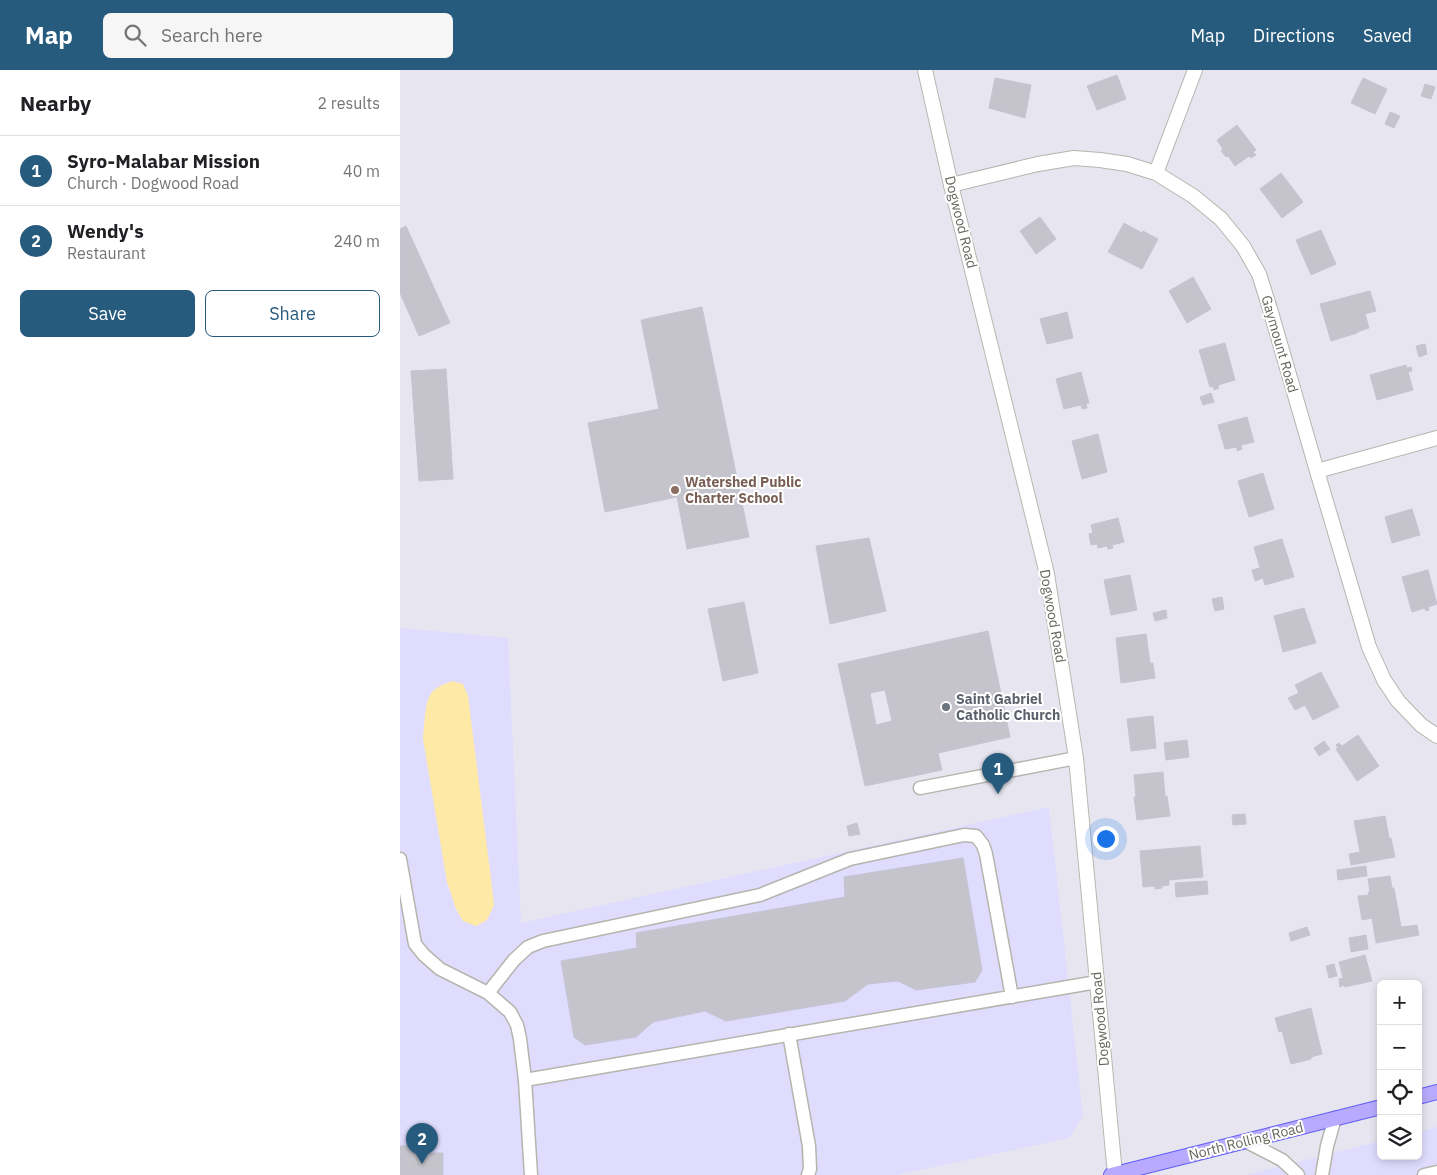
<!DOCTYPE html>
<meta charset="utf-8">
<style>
:root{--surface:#fff;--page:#f6f6f6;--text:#202124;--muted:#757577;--line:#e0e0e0;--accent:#275b7e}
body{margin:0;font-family:"IBM Plex Sans",sans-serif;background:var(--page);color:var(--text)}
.controls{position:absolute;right:15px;bottom:15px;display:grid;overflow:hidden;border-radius:8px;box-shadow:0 2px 8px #0003}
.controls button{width:45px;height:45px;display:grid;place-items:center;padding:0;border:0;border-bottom:1px solid var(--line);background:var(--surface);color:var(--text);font:25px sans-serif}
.you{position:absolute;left:705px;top:768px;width:18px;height:18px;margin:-12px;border:4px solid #fff;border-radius:50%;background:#1a73e8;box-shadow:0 0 0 8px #1a73e833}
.badge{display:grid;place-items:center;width:32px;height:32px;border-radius:50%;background:var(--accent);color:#fff;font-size:16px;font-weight:700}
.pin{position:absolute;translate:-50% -41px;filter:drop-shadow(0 1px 2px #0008)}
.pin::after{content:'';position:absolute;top:26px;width:18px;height:15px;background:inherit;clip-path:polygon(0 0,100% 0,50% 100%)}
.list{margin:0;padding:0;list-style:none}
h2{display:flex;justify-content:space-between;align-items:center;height:65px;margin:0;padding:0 20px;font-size:21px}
h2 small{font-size:16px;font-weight:400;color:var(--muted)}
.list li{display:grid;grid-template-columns:32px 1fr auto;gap:15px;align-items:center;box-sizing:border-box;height:70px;padding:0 20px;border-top:1px solid var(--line)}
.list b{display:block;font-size:19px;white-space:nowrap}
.list p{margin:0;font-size:16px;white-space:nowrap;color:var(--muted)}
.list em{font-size:16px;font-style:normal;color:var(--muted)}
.actions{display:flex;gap:10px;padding:15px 20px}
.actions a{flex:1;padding:11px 0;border:1px solid var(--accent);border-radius:8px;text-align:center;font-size:18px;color:var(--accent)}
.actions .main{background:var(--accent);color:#fff}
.icon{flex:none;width:28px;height:28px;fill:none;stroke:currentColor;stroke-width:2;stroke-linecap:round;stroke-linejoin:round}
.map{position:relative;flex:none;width:1037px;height:1105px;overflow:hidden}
header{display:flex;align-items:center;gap:30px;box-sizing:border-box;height:70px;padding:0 25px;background:var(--accent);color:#fff}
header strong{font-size:24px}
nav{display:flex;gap:28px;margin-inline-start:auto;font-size:18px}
.search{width:350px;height:45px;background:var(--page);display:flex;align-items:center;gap:12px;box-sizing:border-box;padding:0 18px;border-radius:8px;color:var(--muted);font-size:19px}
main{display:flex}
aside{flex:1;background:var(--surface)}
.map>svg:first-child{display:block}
.commercial{fill:#dfdcfe}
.water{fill:#ffe9a6}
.building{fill:#c5c4cd;stroke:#c4c4d5;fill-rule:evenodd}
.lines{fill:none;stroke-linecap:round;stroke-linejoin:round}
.service-casing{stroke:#b5b5ae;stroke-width:15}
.minor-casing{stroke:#b5b5ae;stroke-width:16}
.secondary-casing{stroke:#b8b8b0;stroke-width:16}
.primary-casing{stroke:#605bf4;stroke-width:16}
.service{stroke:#fff;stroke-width:12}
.minor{stroke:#fff;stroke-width:14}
.secondary{stroke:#fff;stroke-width:14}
.primary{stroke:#b8abff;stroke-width:14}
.education-dot{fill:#8d6e63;stroke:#fff;stroke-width:2}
.worship-dot{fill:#6b7280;stroke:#fff;stroke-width:2}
.labels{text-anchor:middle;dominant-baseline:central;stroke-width:4;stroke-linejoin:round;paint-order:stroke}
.street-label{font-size:14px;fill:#66655d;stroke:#fff}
.education-label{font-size:14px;font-weight:bold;fill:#785e54;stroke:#fff;text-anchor:start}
.worship-label{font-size:14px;font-weight:bold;fill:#5b616d;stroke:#fff;text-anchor:start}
</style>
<header>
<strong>Map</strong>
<div class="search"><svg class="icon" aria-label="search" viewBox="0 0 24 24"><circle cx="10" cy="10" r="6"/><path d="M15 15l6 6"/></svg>Search here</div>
<nav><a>Map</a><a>Directions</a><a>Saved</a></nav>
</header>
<main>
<aside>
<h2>Nearby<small>2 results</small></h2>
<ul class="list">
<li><span class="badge">1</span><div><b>Syro-Malabar Mission</b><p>Church · Dogwood Road</p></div><em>40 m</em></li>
<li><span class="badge">2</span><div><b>Wendy's</b><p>Restaurant</p></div><em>240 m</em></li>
</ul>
<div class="actions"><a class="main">Save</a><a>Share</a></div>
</aside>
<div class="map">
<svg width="1037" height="1105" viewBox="0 0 1037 1105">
<rect width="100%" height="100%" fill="#e7e6f0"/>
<!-- commercial -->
<path class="commercial" d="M0 558 108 568 121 853 649 737 683 1046 669 1068 497 1105H0Z
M1037 1057V1105H846L981 1071V1086H1018V1062Z"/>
<!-- water -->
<path class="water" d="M52 611 63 614 68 626 91 809 94 835 87 850 76 856 63 851 56 839 47 812 23 669C24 658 25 631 31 624 35 617 45 614 52 611Z"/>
<!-- building -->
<path class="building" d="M717 5 726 29 697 40 687 16Z
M595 8 631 15 625 48 589 38Z
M963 8 987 19 975 44 951 33Z
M1025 14 1035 17 1031 29 1021 26Z
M990 42 1000 46 994 58 985 54Z
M837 55 856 80 853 82 856 85 851 88 849 86 835 96 828 86 826 87 821 81 823 79 817 70Z
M881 103 903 132 882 148 860 119Z
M640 147 656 169 636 184 620 161Z
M724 153 742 163 743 161 758 169 742 199 708 182Z
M6 156 50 253 19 266 0 223V159Z
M921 160 936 194 911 205 896 170Z
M793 207 811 239 787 253 769 221Z
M970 221 976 241 965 244 969 258 957 262V263L931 271 920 234Z
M302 237 349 467 287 479 277 427 205 442 188 353 259 339 241 250Z
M667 242 673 268 647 274 640 249Z
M825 273 835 310 818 315 819 318 814 320 813 316 810 317 799 280Z
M1025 274 1027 284 1019 287 1016 276Z
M1006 295 1007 298 1011 297 1012 301 1008 302 1013 320 977 330 970 305Z
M46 299 53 409 19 411 11 301Z
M681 302 689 333 686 334 687 338 682 339 681 335 664 339 656 309Z
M811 323 814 332 803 335 800 327Z
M847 347 854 372 841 375 842 379 837 381V377L825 379 818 355Z
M698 364 707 402 682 409 672 371Z
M863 403 874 439 849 447 838 411Z
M1012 439 1020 465 992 473 985 447Z
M718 448 724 472 712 475 713 478 708 479 707 476 698 478 697 474 691 475 689 464 693 463 691 455Z
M469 468 486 541 430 554 416 476Z
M882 469 894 507 865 515 863 508 855 511 852 500 860 498 854 477Z
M1028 500 1037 534 1028 537 1029 540 1026 541 1025 538 1012 542 1002 507Z
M730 505 737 540 711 545 704 510Z
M822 527 824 539 815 541 812 529Z
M344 532 358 603 323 611 308 539Z
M904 538 916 573 883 582 874 546Z
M766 540 767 548 755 551 753 543Z
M588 561 610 667 538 683 542 700 465 716 438 594ZM485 620 492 651 476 655 470 623Z
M746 564 750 593H753L755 608 721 613 716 568Z
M921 602 939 637 913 650 905 635 895 640 888 628 899 623 895 615Z
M753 646 756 678 731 681 727 649Z
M958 665 979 696 957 711 936 679 938 678 936 675 939 673 942 676Z
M787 670 789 687 766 690 764 673Z
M924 671 930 679 919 686 914 678Z
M763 702 765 726H767L770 746 737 750 734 727H736L734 705Z
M845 744 846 754 833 755 832 745Z
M985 746 989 768H991L995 787 951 795 949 784 960 782 954 751Z
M457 753 460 764 449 766 447 756Z
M800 776 803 807 769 810V815L762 816V818L755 819V816L743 817 740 781Z
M563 788 582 900 575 912 516 920 498 911 468 914 445 931 326 951 305 941 253 952 236 967 185 975 174 967 161 891 237 878 236 863 445 827 444 807Z
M966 796 967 806 938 810 937 800Z
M990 806 992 818H994L1001 857 1017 855 1019 865 976 873 972 848 962 850 958 826 969 825 968 822H970L968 809Z
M807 811 808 824 776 827 775 813Z
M907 857 910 865 891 871 889 863Z
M966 865 968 879 951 882 949 868Z
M965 885 972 911 945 917 944 915 940 917 939 909 943 908 939 892Z
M934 894 937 906 929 908 926 896Z
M911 938 922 984 911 987V989L891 994 882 961 879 962 875 948Z
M24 1075V1083H43V1105H0V1076Z"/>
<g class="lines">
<!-- service casing -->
<g class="service-casing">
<path id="service" d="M520 718 676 688
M0 789 15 874 24 885 40 899 88 923 110 942 117 955 120 969 125 1010 131 1105
M88 923 114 890 128 877 143 871 360 825 450 789 564 765 576 766 583 775 586 784 612 927
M389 964 409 1076 410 1099 408 1105
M125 1010 697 912
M845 1071 882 1090 898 1105
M922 1105 927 1076 935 1048
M1024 1105 1037 1102"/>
</g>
<!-- minor casing -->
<g class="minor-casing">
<path id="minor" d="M756 103 795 0
M551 115 638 94 674 88 700 90 727 94 756 103 793 126 821 149 843 176 859 204 870 239 917 401 969 577 984 610 998 631 1021 655 1037 666
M917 401 1037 368"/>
</g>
<!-- secondary casing -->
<g class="secondary-casing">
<path id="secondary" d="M525 0 551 115 647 504 676 688 715 1104"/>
</g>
<!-- primary casing -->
<g class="primary-casing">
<path id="primary" d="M1018 1027 1037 1022
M711 1105 981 1037"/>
</g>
<!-- service -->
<use href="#service" class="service"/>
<!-- minor -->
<use href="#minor" class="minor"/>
<!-- secondary -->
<use href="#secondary" class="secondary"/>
<!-- primary -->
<use href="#primary" class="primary"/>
</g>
<!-- markers -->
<circle class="education-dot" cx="275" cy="420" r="5"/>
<circle class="worship-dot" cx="546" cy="637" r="5"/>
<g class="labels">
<!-- street labels -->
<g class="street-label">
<text transform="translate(561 152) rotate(76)">Dogwood Road</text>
<text transform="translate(880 274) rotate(74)">Gaymount Road</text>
<text transform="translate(653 546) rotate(80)">Dogwood Road</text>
<text transform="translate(700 949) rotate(-95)">Dogwood Road</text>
<text transform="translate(846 1071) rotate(-14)">North Rolling Road</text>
</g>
<!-- education labels -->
<g class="education-label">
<text x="285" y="412">Watershed Public<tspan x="285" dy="16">Charter School</tspan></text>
</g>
<!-- worship labels -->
<g class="worship-label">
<text x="556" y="629">Saint Gabriel<tspan x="556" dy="16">Catholic Church</tspan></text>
</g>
</g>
</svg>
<div class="controls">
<button>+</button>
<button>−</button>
<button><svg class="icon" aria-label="locate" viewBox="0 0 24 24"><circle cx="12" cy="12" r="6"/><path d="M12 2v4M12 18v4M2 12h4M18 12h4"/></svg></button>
<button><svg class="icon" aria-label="layers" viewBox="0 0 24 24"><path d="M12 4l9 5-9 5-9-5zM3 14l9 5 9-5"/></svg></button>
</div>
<div class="you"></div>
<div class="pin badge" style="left:598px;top:724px">1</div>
<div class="pin badge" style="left:22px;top:1094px">2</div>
</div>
</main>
